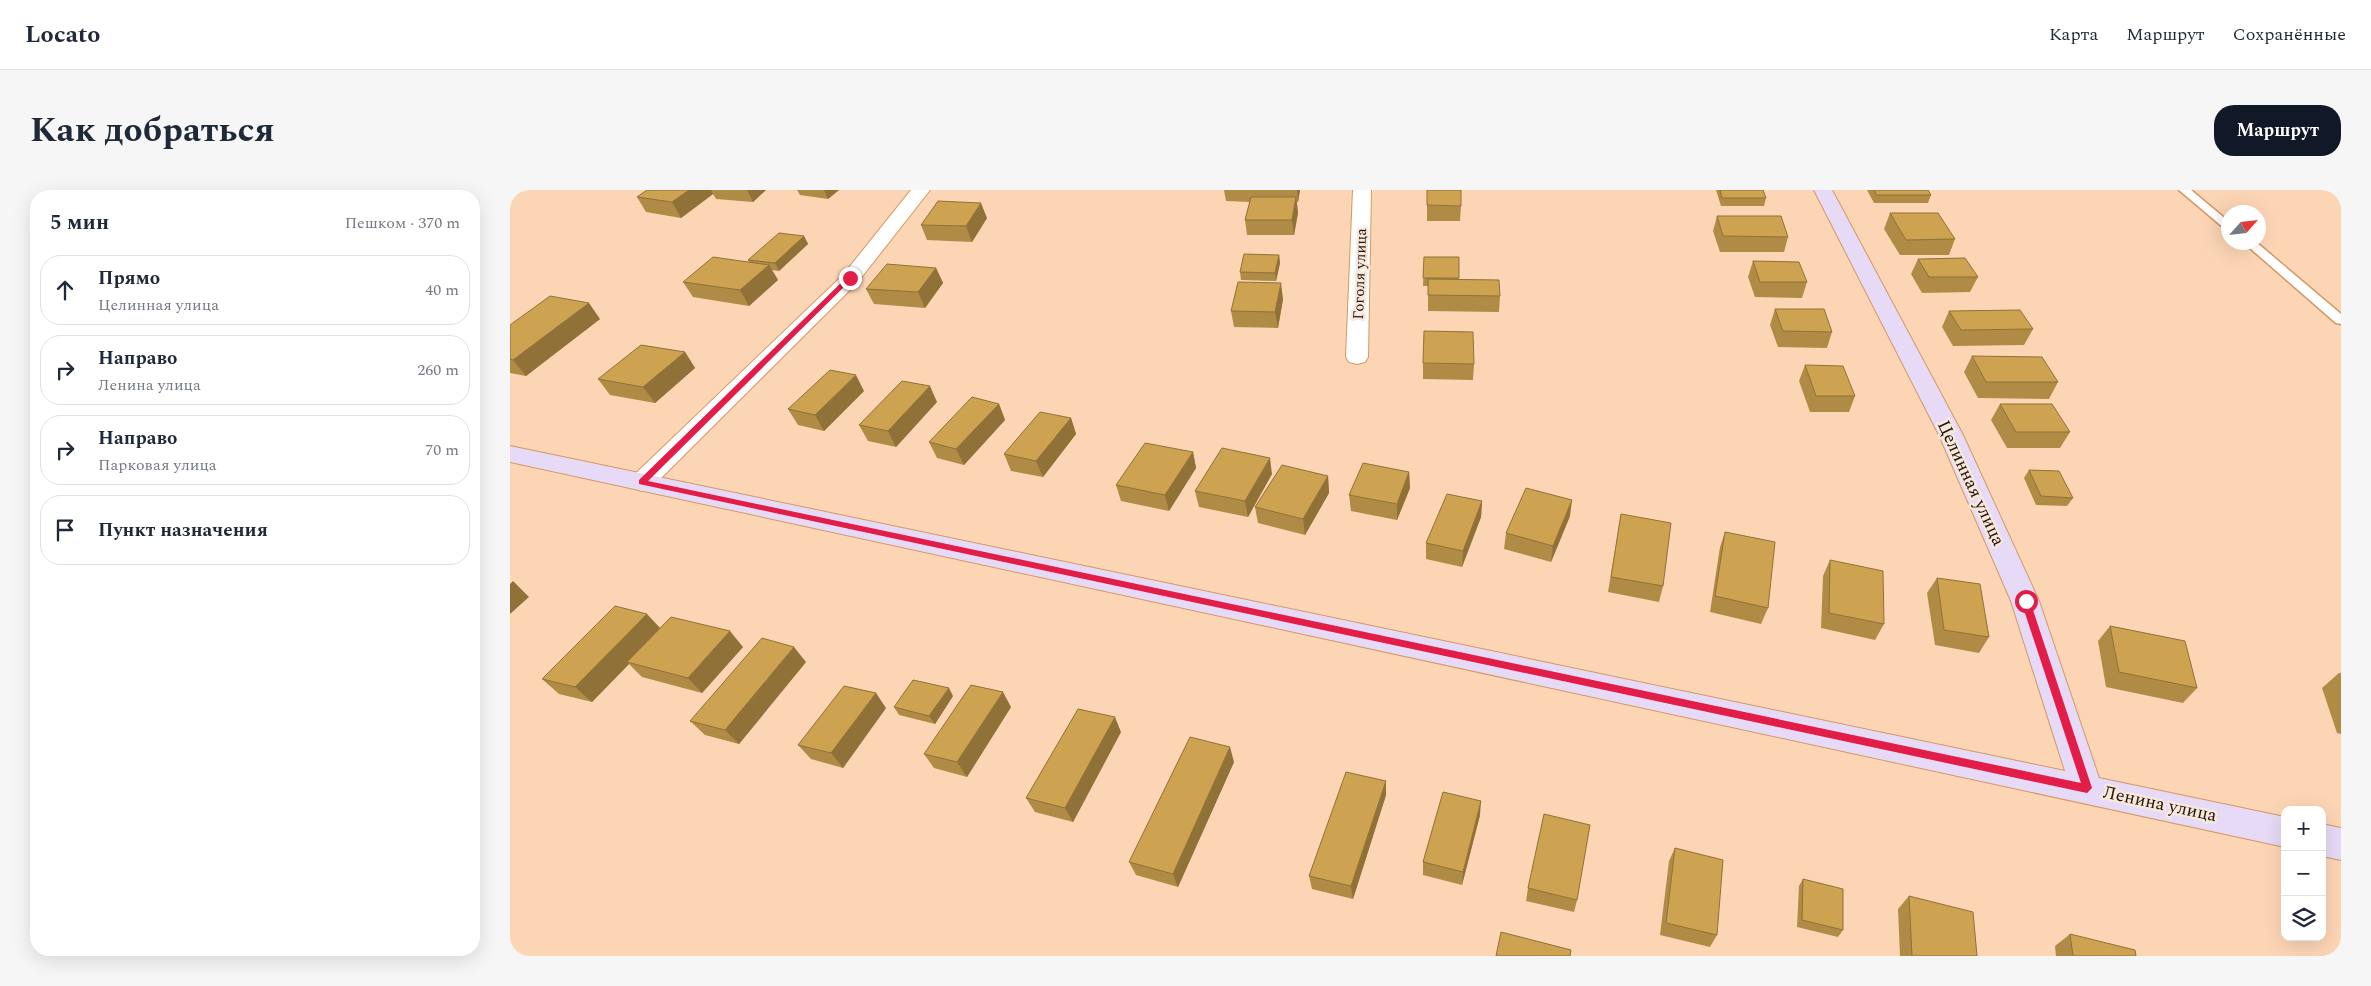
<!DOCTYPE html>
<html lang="ru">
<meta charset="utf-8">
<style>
:root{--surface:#fff;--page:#f6f6f7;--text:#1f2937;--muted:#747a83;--line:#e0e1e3;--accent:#111827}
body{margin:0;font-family:Spectral,serif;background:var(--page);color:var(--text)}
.controls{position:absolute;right:15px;bottom:15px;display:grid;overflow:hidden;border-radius:10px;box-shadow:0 5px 20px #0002}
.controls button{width:45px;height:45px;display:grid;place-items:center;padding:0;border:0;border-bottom:1px solid var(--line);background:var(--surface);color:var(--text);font:25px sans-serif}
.compass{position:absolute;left:1711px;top:15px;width:45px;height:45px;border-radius:50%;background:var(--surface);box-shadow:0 5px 20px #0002;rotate:63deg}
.stop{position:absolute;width:15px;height:15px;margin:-11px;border:4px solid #e11d48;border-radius:50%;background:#fff}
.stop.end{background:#e11d48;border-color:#fff;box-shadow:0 1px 5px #0008}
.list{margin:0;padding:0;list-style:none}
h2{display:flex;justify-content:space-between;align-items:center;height:65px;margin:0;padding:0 20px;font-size:21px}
h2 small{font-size:16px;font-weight:400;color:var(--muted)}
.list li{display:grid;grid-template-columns:32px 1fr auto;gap:15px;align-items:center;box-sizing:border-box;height:70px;margin:0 10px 10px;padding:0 10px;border:1px solid var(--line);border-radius:20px}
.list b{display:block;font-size:19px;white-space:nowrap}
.list p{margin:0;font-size:16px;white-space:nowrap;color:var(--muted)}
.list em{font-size:16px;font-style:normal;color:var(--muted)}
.icon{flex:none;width:28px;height:28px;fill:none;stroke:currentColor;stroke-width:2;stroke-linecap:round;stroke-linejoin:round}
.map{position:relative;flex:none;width:1831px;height:766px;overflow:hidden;border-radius:20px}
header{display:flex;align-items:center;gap:30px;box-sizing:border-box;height:70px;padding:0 25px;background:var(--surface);border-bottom:1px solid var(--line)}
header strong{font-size:24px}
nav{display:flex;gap:28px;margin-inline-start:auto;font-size:18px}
.intro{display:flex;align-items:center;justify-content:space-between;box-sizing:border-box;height:120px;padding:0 30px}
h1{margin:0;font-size:35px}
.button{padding:12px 22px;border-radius:20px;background:var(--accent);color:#fff;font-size:18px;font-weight:700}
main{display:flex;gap:30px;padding:0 30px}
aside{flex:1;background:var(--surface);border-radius:20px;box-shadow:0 5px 20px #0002}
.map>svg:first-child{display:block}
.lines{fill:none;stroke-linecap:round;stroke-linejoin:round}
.lane-casing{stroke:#d49862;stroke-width:3}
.street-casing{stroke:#d49862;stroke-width:2}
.secondary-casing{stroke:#d49862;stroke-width:2}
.lane{fill:#fff;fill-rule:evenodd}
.street{fill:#fff;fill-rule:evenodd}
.secondary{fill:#e6daf7;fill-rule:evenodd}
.wall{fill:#b08b45}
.shaded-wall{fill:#907138}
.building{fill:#cda250;stroke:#907138}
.route{fill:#e11d48}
.labels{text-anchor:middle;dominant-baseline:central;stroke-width:5;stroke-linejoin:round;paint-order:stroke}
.far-street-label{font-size:15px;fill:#281200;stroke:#f5e8de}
.street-label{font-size:18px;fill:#281200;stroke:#f5e8de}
</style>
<header>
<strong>Locato</strong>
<nav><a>Карта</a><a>Маршрут</a><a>Сохранённые</a></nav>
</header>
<div class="intro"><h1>Как добраться</h1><a class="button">Маршрут</a></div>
<main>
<aside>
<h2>5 мин<small>Пешком · 370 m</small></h2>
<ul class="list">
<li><svg class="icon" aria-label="ahead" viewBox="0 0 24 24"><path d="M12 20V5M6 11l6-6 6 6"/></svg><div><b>Прямо</b><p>Целинная улица</p></div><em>40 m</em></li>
<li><svg class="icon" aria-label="right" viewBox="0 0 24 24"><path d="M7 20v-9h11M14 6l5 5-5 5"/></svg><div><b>Направо</b><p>Ленина улица</p></div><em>260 m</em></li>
<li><svg class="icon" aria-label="right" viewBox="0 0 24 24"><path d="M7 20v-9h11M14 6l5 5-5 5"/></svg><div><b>Направо</b><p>Парковая улица</p></div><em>70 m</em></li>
<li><svg class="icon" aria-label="arrive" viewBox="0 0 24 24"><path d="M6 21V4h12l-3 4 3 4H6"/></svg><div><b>Пункт назначения</b></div></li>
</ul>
</aside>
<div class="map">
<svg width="1831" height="766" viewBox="0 0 1831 766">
<rect width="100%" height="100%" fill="#fcd5b5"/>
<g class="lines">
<!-- lane casing -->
<g class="lane-casing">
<path id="lane" d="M1669 0H1681L1718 31V39L1714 38Z
M1733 52H1746L1831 124V134L1826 133Z"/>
</g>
<!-- street casing -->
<g class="street-casing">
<path id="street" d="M401 0H420L347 93 141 298 132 301 123 298 119 292 123 286 333 85Z
M843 0H861L858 167 855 172 847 174 839 172 836 167Z"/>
</g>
<!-- secondary casing -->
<g class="secondary-casing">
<path id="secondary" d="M1304 0H1322L1453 245 1529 411 1589 588 1775 627V657L0 272V256L1555 581 1501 411 1429 245Z
M1812 634 1831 638V670L1812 666Z"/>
</g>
<!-- lane -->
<use href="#lane" class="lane"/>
<!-- street -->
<use href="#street" class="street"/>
<!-- secondary -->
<use href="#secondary" class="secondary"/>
</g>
<!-- wall -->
<path class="wall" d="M137 0H256L243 12 206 9 203 4 171 28 136 22 127 7Z
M287 0H329L318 9 290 5Z
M714 0H790L788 12H787L788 23 784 45H737L735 30 740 12 716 11Z
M1206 0H1253L1256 8 1254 16H1211Z
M1357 0H1418L1421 5 1418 13H1364Z
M917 15 951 16 950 31H917Z
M1380 23 1445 49 1439 65H1390L1374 39Z
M1207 26 1278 47 1274 62H1210L1203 41Z
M477 28 462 52 417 50 411 35Z
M294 46 298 54 269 81 262 80 268 90 239 116 183 107 173 92 239 72 238 70Z
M769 65 770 73 766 91 731 90 730 82Z
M914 67H949V90L990 106 989 122 918 121V96H913Z
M1408 69 1468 87 1460 102 1412 103 1401 84Z
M1243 71 1297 92 1292 108 1245 107 1238 87Z
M426 78 433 93 415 118 364 114 356 99Z
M773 109 768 138 724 137 721 121Z
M1265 119 1322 142 1317 158 1268 157 1260 135Z
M1439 121 1523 139 1514 155 1443 156 1432 137Z
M90 129 16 186 0 183V135Z
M175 162 185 178 145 213 100 205 88 189Z
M1462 166 1548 192 1539 209 1468 208 1454 182Z
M913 173 964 174 963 190 913 189Z
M1295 175 1345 206 1339 222H1300L1289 191Z
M354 201 314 241 288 235 278 219Z
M427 212 386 257 358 251 349 235Z
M489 214 495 230 454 275 427 268 419 252Z
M1490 214 1560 242 1550 258H1497L1481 230Z
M561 228 566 244 533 287 501 281 494 264Z
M683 262 686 278 659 321 611 311 606 295Z
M1519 280 1563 308 1557 316 1526 315 1514 288Z
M899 282 900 298 887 330 841 321 839 305Z
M762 284 738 327 689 317 685 301Z
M818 286 819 303 795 345 748 333 745 317Z
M972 311 971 327 952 377 916 369V353Z
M1111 324 1153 396 1149 412 1098 402Z
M1060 326 1041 372 994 359 996 343Z
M1215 342 1258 418 1251 434 1200 422 1210 357Z
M1320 370 1374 434 1365 450 1311 438 1313 386Z
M1427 388 1479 447 1469 463 1425 455 1417 403Z
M1600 436 1687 498 1673 513 1596 497 1588 451Z
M150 438 233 457 192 503 132 487 119 474 82 512 49 504 32 489Z
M296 472 229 554 195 545 180 531Z
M1829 483H1831V544L1827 543 1812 498Z
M443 506 425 534 389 525 384 517Z
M501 517 457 587 424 578 414 564Z
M376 518 333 578 301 569 288 555Z
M611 542 563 632 525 622 516 608Z
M724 572 668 697 626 685 619 672Z
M876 591V605L843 709 802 699 799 686Z
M970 625 952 695 913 685V672Z
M1165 658 1207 745 1200 757 1150 745 1159 671Z
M1293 689 1333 740 1328 747 1287 737 1289 696Z
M1018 698 1067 710 1064 722 1016 711Z
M1399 706 1467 766H1390L1388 719Z
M1560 744 1626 766H1546L1545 756Z"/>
<!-- shaded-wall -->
<path class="shaded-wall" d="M0 0 4 5 0 7Z
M179 0H201L203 4 171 28 162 12Z
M237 0H256L243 12Z
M314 0H329L318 9Z
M787 0H790L788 12Z
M786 7 788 23 784 45 782 30Z
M471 13 477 28 462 52 456 36Z
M294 46 298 54 269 81 265 73Z
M769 65 770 73 766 91 765 83Z
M259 75 268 90 239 116 230 100Z
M426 78 433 93 415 118 408 102Z
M771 93 773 109 768 138 765 122Z
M79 113 90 129 16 186 3 170Z
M175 162 185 178 145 213 133 197Z
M346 185 354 201 314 241 305 225Z
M420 196 427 212 386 257 378 241Z
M489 214 495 230 454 275 446 259Z
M561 228 566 244 533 287 526 271Z
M683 262 686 278 659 321 655 305Z
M760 268 762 284 738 327 735 311Z
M899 282 900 298 887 330V314Z
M818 286 819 303 795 345 793 329Z
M1062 310 1060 326 1041 372 1043 356Z
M972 311 971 327 952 377 953 361Z
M3 391 19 407 0 424V394Z
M137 424 151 439 117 472 119 474 82 512 65 497Z
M220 441 233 457 192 503 178 488Z
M284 457 296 472 229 554 215 540Z
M439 498 443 506 425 534 419 526Z
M493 502 501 517 457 587 447 572Z
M366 503 376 518 333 578 321 563Z
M605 527 611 542 563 632 555 618Z
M720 557 724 572 668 697 663 684Z
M876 591V605L843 709 841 696Z
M971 611 970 625 952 695 953 682Z"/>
<!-- building -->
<path class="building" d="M137 0H179L162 12 127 7Z
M917 0H951V16L917 15Z
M1210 0H1253L1256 8H1212Z
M1364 0H1418L1421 5H1367Z
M741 7H786L782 30H735Z
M428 11 471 13 456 36 411 35Z
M1380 23H1428L1445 49 1396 50Z
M1207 26H1271L1278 47 1213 46Z
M269 43 294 46 265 73 238 70Z
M734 64 769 65 765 83 730 82Z
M203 67 259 75 230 100 173 92Z
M914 67H949V88H913Z
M1455 68 1468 87H1419L1408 69Z
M1243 71 1289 72 1297 92H1250Z
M377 74 426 78 408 102 356 99Z
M918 89 989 90 990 106 918 105Z
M728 92 771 93 765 122 721 121Z
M40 106 79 113 3 170 0 169V135Z
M1265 119H1314L1322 142 1273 141Z
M1510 120 1523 139 1451 140 1439 121Z
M914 141 963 142 964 174 913 173Z
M131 155 175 162 133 197 88 189Z
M1462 166 1532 167 1548 192H1476Z
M1295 175 1333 176 1345 206H1306Z
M320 180 346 185 305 225 278 219Z
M392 191 420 196 378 241 349 235Z
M462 207 489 214 446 259 419 252Z
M1490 214H1542L1560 242H1506Z
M530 222 561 228 526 271 494 264Z
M635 253 683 262 655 305 606 295Z
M712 258 760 268 735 311 685 301Z
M853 273 899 282 887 314 839 305Z
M772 275 818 286 793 329 745 317Z
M1519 280 1549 281 1563 308 1531 306Z
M1016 298 1062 310 1043 356 996 343Z
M937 304 972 311 953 361 916 353Z
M1111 324 1161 333 1153 396 1101 387Z
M1215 342 1265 352 1258 418 1205 406Z
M1320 370 1373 381 1374 434 1319 423Z
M1427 388 1470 394 1479 447 1434 440Z
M105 416 137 424 65 497 32 489Z
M161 427 220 441 178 488 117 472Z
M1600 436 1675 451 1687 498 1609 482Z
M252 448 284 457 215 540 180 531Z
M403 490 439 498 419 526 384 517Z
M461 495 493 502 447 572 414 564Z
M334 496 366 503 321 563 288 555Z
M568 519 605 527 555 618 516 608Z
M680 547 720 557 663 684 619 672Z
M836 582 876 591 841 696 799 686Z
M933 602 971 611 953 682 913 672Z
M1034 624 1080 635 1067 710 1018 698Z
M1165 658 1213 670 1207 745 1156 733Z
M1293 689 1333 699V740L1292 730Z
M1399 706 1463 722 1467 766H1402Z
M991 742 1061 760 1060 766H986Z
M1560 744 1625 760 1626 766H1563Z"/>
<!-- route -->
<path class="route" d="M337 87 343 88 138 291 1571 593 1511 411 1516 408 1520 411 1582 598 1577 603 129 294V290Z"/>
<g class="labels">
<!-- far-street labels -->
<g class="far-street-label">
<text transform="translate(850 84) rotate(-88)">Гоголя улица</text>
</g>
<!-- street labels -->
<g class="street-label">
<text transform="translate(1461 293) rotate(65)">Целинная улица</text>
<text transform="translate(1650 614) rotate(12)">Ленина улица</text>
</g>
</g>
</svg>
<div class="controls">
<button>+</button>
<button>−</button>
<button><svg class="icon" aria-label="layers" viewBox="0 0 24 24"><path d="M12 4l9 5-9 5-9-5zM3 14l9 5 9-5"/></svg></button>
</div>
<svg class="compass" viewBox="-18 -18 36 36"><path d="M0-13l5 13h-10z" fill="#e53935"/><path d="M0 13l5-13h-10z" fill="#747a83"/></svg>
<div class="stop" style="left:1516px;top:411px"></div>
<div class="stop end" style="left:340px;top:88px"></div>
</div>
</main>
